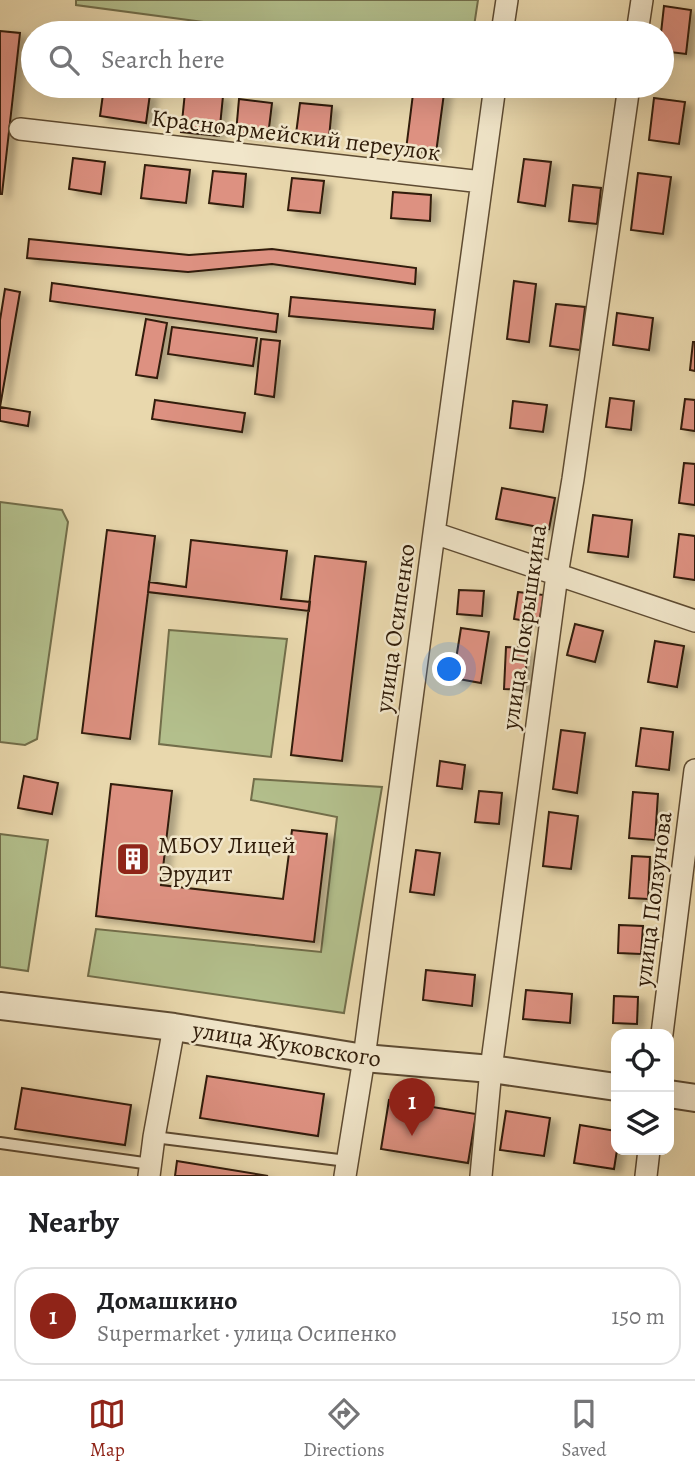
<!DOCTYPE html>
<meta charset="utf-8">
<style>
:root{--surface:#fff;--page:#f2f2f2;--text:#202124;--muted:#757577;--line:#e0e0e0;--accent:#8f2418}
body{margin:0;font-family:Alegreya,serif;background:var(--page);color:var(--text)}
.controls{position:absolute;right:21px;bottom:21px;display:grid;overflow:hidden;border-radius:14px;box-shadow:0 7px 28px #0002}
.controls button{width:63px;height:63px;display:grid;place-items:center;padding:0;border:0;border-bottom:2px solid var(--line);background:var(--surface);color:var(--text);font:35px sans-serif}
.you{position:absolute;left:450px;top:670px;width:24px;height:24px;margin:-18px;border:5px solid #fff;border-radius:50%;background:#1a73e8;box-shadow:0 0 0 10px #1a73e833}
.badge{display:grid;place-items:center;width:46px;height:46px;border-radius:50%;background:var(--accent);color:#fff;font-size:23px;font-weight:700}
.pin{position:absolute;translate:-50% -58px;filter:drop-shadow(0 2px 4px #0008)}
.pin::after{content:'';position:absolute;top:37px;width:24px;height:21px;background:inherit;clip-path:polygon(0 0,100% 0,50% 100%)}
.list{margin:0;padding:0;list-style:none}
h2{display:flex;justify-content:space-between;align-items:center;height:91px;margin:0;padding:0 28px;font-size:30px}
h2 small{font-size:23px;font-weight:400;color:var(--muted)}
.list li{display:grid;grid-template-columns:46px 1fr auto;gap:21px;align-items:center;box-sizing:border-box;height:98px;margin:0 14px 14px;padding:0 14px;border:2px solid var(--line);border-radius:21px}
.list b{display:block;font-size:26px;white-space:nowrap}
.list p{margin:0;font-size:23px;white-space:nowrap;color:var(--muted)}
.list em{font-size:23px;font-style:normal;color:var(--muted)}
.icon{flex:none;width:38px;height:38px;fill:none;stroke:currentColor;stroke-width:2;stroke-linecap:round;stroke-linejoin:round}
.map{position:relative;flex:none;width:695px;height:1176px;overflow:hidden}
.search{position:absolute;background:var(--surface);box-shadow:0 7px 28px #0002;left:21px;right:21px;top:21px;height:77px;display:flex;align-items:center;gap:18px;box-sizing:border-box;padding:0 24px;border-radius:38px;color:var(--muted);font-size:26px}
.sheet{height:203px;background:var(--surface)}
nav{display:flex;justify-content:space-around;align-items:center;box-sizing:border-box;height:98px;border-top:2px solid var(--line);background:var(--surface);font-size:19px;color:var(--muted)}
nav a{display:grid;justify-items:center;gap:4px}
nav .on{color:var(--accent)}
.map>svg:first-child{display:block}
.green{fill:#b3bf8c;stroke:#726e4a;stroke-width:2}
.building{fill:#dd9181;stroke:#301c09;stroke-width:2;filter:url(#shadow)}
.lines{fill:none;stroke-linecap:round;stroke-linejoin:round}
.service-casing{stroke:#5e4b32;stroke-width:14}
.minor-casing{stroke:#5e4b32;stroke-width:24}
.tertiary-casing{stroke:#5e4b32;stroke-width:30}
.service{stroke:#f1e6ca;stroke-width:10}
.minor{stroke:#f1e6ca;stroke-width:21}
.tertiary{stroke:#f1e6ca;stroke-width:26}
.labels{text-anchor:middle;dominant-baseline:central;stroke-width:5;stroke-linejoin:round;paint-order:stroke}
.street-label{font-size:24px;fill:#301c09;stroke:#f1e6ca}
.poi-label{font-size:24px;fill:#301c09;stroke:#f1e6ca;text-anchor:start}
</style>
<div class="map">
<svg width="695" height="1176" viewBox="0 0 695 1176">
<defs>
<filter id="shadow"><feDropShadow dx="7" dy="4" stdDeviation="3.5" flood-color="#0004"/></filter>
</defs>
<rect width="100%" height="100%" fill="#e9d8ad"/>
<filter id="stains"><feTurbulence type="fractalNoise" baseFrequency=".00286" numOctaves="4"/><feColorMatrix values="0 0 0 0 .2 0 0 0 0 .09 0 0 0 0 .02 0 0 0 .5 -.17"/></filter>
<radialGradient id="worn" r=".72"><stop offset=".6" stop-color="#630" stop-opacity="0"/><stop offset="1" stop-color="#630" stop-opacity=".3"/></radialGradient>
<!-- green -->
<path class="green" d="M76 0H478L473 33H287L76 5Z
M0 502 62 510 68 522 37 739 25 745 0 742Z
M169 630 287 639 271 757 159 744Z
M254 779 382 787 344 1013 88 976 96 929 321 952 337 817 251 800Z
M0 834 48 840 28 971 0 967Z"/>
<!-- building -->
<path class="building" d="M664 6 691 10 686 54 662 51 661 33Z
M541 26 573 30V33H541Z
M0 31 20 33 2 194H0Z
M414 86H445L436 153 406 150Z
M104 87 150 94 146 123 100 116Z
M185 92 223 96 219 136 181 132Z
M654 98 685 102 679 144 649 140Z
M239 99 272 103 268 136 236 133Z
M300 103 332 106 329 138 296 134Z
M73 158 105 162 101 194 69 189Z
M524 159 551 162 545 206 518 202Z
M145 165 190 170 186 203 141 198Z
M213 171 246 174 243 207 209 203Z
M638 173 671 177 663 234 631 230Z
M292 178 324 181 320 213 288 210Z
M573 185 601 188 597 224 569 221Z
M393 192 431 195 430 221 391 218Z
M29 239 189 255 272 249 416 268 415 284 272 264 188 272 27 258Z
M514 281 536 284 529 342 507 339Z
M52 283 278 314 276 332 50 301Z
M5 289 20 292 0 407 30 412 28 426 0 421V320Z
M291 297 435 310 433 329 289 316Z
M556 304 585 307 580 350 550 346Z
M617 313 653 318 649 350 613 345Z
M146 319 167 323 157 378 136 375Z
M172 327 257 338 253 366 168 354Z
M261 339 280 341 274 397 255 394Z
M693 342H695V371L690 370Z
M610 398 634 401 631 430 606 427Z
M685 399 695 400V431L681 429Z
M155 400 245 413 242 432 152 419Z
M513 401 547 405 543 432 510 428Z
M684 463 695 464V505L679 503Z
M502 488 555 498 549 529 496 519Z
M593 515 632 520 628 557 588 552Z
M107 530 155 536 130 739 82 733Z
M679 534 695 536V580L674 577Z
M191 540 287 551 281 599 310 602 309 611 148 592 149 582 186 587Z
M315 556 366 562 342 761 291 755Z
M459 590 484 591 482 616 457 614Z
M518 592 544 595 539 623 514 619Z
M575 624 603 631 595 662 567 655Z
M461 628 489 632 481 683 453 678Z
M655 641 684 646 677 687 648 682Z
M506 647 527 648 525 690 504 689Z
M641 728 673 732 669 770 636 766Z
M561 730 585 733 577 793 553 789Z
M440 761 465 765 462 789 437 786Z
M24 776 58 783 52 814 18 808Z
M111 784 172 791 161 885 283 899 292 830 327 834 314 942 96 916Z
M479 791 502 793 499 824 475 822Z
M633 792 658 794 655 840 629 838Z
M549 812 578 816 571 869 543 866Z
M416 850 440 853 434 895 410 892Z
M632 856 650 857 648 899 629 898Z
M619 925 643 926 641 954 618 953Z
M426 970 475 975 472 1006 423 1000Z
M526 990 572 994 570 1023 523 1019Z
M614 996 638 997 637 1024 613 1023Z
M207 1076 324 1094 318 1136 200 1118Z
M22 1088 131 1105 125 1145 15 1129Z
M389 1100 476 1114 468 1163 381 1149Z
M506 1111 550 1118 544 1156 500 1150Z
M580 1125 616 1131 617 1150 614 1169 574 1163Z
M177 1161 268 1176H175Z"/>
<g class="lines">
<!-- service casing -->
<g class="service-casing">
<path id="service" d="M154 1137 347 1161
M0 1143 151 1164"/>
</g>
<!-- minor casing -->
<g class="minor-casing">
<path id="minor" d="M502 33 507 0
M637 33 642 0
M20 129 482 182
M434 533 695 621
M662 1034 695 770
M149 1176 154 1137 174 1027
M345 1176 364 1058 434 533 495 86
M481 1176 491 1069 557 575 573 479 629 86
M646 1176 649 1150"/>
</g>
<!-- tertiary casing -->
<g class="tertiary-casing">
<path id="tertiary" d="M0 1006 174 1027 364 1058 491 1069 616 1087
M669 1094 695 1098"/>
</g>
<!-- service -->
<use href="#service" class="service"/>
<!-- minor -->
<use href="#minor" class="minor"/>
<!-- tertiary -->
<use href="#tertiary" class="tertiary"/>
</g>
<!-- icons -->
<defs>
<g id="building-square" transform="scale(1.75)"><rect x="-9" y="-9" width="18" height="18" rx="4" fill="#8f2418" stroke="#f1e6ca"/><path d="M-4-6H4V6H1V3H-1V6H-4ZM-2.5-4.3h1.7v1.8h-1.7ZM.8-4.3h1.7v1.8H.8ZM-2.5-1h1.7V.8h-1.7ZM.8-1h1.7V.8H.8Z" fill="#fff"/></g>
</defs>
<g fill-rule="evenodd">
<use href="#building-square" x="133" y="859"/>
</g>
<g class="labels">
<!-- street labels -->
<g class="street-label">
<text transform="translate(296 135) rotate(7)">Красноармейский переулок</text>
<text transform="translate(524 627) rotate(-82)">улица Покрышкина</text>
<text transform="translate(395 628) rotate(-82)">улица Осипенко</text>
<text transform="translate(653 899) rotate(-83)">улица Ползунова</text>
<text transform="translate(287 1044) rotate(9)">улица Жуковского</text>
</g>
<!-- poi labels -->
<g class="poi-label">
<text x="158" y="845">МБОУ Лицей<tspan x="158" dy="28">Эрудит</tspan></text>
</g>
</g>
<rect width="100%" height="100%" filter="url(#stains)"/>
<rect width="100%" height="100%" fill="url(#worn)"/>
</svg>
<div class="controls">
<button><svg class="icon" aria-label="locate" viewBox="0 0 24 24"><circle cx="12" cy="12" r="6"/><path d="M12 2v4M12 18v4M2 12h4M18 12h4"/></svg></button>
<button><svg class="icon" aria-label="layers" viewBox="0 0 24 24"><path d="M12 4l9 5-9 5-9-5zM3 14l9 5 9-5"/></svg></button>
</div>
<div class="you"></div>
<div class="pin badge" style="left:412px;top:1136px">1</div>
<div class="search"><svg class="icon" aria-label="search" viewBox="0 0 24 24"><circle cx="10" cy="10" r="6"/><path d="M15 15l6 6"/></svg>Search here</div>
</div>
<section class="sheet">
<h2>Nearby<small></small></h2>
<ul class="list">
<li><span class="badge">1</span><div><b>Домашкино</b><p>Supermarket · улица Осипенко</p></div><em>150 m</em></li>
</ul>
</section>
<nav>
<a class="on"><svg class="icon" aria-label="map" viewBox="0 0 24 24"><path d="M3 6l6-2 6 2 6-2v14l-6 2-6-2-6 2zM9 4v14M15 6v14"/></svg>Map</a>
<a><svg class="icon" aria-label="directions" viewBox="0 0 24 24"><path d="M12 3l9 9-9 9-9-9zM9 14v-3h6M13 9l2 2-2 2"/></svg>Directions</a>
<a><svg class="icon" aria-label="saved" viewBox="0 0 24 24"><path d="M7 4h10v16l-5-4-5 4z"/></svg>Saved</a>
</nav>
